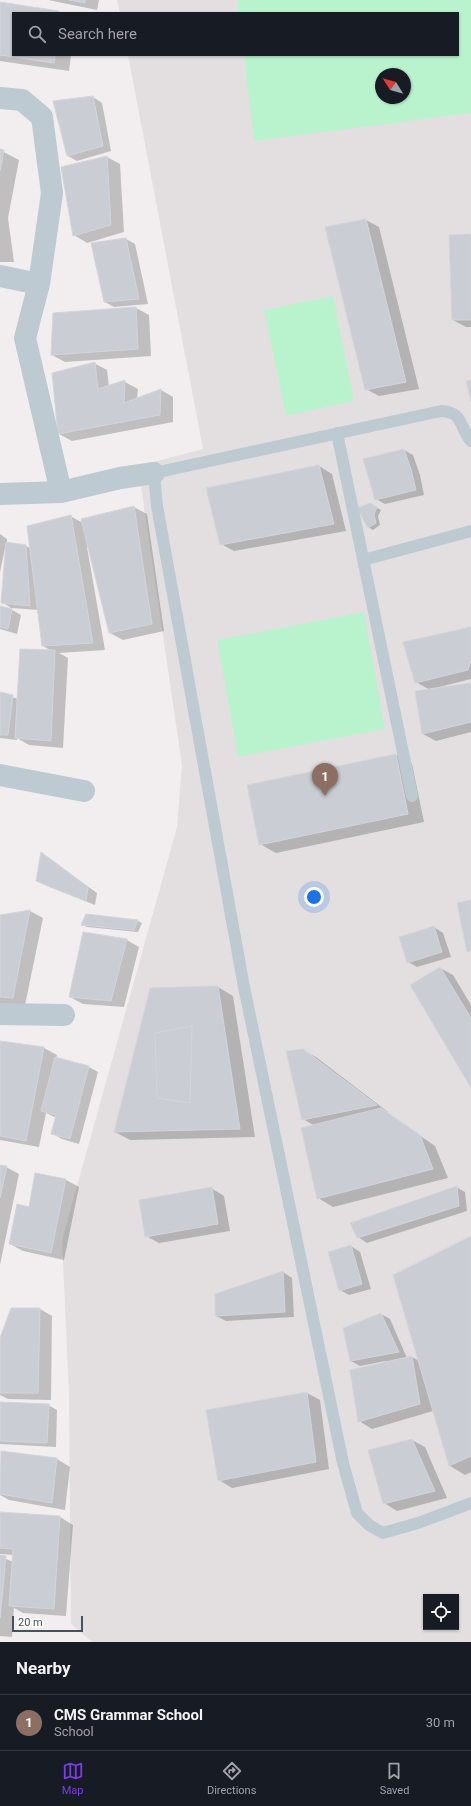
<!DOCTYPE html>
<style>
:root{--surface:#171b24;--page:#20242c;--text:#f1f3f6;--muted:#9ea1a6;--line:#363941;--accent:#7c3aed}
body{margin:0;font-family:Roboto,sans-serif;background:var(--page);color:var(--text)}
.controls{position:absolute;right:12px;bottom:12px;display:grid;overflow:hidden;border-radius:0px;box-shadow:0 1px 3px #0004}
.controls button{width:36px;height:36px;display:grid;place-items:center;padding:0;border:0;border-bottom:1px solid var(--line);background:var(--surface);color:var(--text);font:20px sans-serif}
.compass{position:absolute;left:375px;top:68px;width:36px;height:36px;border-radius:50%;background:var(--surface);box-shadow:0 1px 3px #0004;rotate:307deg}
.scale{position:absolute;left:12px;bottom:10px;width:71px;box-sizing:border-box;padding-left:4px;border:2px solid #45535e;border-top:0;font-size:11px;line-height:14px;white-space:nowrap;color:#45535e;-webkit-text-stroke:3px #fff;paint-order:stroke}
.you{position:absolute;left:314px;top:897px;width:14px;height:14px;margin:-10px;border:3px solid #fff;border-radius:50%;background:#1a73e8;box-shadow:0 0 0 6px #1a73e833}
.badge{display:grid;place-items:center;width:26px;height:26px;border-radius:50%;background:var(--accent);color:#fff;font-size:13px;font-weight:700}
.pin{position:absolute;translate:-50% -33px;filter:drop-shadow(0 1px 2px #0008)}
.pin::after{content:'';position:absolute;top:21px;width:14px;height:12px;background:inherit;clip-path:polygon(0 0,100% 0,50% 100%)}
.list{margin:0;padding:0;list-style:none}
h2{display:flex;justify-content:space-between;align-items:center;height:52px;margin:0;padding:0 16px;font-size:17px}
h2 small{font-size:13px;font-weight:400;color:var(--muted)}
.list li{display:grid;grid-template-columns:26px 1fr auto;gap:12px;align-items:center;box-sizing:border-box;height:56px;padding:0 16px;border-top:1px solid var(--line)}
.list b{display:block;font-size:15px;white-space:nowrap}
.list p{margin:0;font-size:13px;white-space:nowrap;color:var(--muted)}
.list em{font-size:13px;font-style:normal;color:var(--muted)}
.icon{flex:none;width:22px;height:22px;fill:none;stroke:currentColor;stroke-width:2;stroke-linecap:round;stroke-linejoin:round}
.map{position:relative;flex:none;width:471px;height:1642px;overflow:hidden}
.search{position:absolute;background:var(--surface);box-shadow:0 1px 3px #0004;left:12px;right:12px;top:12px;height:44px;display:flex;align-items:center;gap:10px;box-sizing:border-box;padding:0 14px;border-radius:0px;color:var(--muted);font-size:15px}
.sheet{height:108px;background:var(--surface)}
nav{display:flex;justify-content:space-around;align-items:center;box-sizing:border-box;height:56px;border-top:1px solid var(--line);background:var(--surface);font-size:11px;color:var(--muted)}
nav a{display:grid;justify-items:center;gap:2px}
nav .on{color:var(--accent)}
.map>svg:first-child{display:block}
.education{fill:#e3dfe1;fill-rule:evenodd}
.green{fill:#b9f3ce;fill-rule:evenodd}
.shadow{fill:#0003}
.building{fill:#caced4;stroke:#d2d5db}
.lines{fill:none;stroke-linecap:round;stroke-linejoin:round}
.service{stroke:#becad2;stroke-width:12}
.minor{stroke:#becad2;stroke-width:22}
</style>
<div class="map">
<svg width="471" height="1642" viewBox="0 0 471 1642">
<rect width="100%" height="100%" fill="#f2eeef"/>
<!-- education -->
<path class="education" d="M117 0H471V1642H92L71 1624 69 1394 62 1240 177 827 182 765 138 466 203 449 128 55H458V13H120ZM381 74H405V98H381ZM426 1597H456V1627H426Z"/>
<!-- green -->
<path class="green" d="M237 0H471V113L254 141 244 55H458V13H238ZM381 74H405V98H381Z
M333 296 354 401 286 416 264 310Z
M364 612 385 729 238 757 217 640Z"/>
<!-- shadow -->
<path class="shadow" d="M48 0H99L97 10Z
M0 3 61 13H13V55H71L69 71 0 61Z
M93 97 102 103 111 151 77 161 68 156 54 102Z
M0 150 19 160 8 218 14 262H0Z
M107 157 120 164 124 232 87 243 74 235Z
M366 220 379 227 419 389 379 396 366 389Z
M471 235V327H466L453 320Z
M126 239 135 244 148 304 114 307 105 302 92 244Z
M136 308 149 315 151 356 65 362 52 355Z
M94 363 107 370 109 387 125 382 138 389 137 399 161 390 173 397V422L72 441 59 434 53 374Z
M404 450 413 455 420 475 424 495 385 504 376 499Z
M319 466 332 474 346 531 234 551 221 544Z
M370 504 381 510 378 516 380 525 373 530 368 527Z
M134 507 147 514 164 631 123 640 110 633 89 547H87L105 650 59 653 68 658 63 748 29 745 17 738V740L0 738V693L18 699 52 651 43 646 39 610 11 608 2 602 7 549 5 548 0 572V534L7 539V543L26 546 30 548 70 516 83 523Z
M0 607 12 610 21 615 17 634 0 629Z
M471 628V679L435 688 436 689 471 684V732L436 741 423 734 416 692 430 690 416 682Z
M396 755 412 764 424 822 276 853 260 844Z
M41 853 97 893 95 905 47 886 37 881Z
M30 911 43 918 25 1005 0 1003V916Z
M87 915 138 921 142 923 138 932 87 927 83 925Z
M434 927 443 933 451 957 417 967 408 962Z
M127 940 139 947 124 1007 83 1004 70 997Z
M440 968 453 975 471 1005V1086Z
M218 987 233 996 255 1137 130 1140 115 1132Z
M0 1042 44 1048 57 1055 56 1058 89 1067 98 1072 79 1144 62 1139 53 1134 57 1118 46 1113 39 1147 0 1140Z
M302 1050 316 1057 388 1112 387 1113 435 1146 448 1178 333 1207 318 1198 315 1126 303 1119Z
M0 1166 6 1167 19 1174 0 1265Z
M36 1174 66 1180 79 1187 64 1260 23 1251 10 1244 30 1208Z
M456 1187 465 1192 467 1211 367 1243 358 1237Z
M211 1188 224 1196 230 1231 159 1243 146 1236Z
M471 1237V1472L465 1475 450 1466 433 1411 372 1429 359 1421 385 1363V1361L360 1366 351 1361 381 1314 390 1319 407 1358 412 1357 419 1361Z
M351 1246 360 1252 371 1289 349 1295 340 1290Z
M283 1272 292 1278 294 1317 226 1321 216 1316Z
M40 1309 52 1316 51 1400 8 1399 0 1395V1341Z
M307 1393 320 1400 329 1469 232 1488 219 1480Z
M0 1403 48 1405 57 1410 56 1447 0 1444Z
M412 1440 425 1447 447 1498 397 1511 384 1503Z
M2 1452 57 1459 70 1467 65 1510 9 1500 0 1495Z
M0 1513 60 1517 73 1525 66 1616 23 1613 14 1608 12 1637 0 1636V1556L13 1562 14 1555 0 1554Z"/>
<!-- building -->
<path class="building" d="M69 0H85V3Z
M0 2 59 11V13H13V55H55L54 63 0 55Z
M93 96 103 146 67 156 53 101Z
M0 149 4 150 0 171Z
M107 156 111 225 73 236 61 167Z
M366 219 406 382 365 390 325 227Z
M471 234V320H452L449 235Z
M126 238 139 299 104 302 91 243Z
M136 307 138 349 51 355 53 313Z
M95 362 98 389 125 380 124 403 161 389 160 415 58 434 52 373Z
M471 380V401L466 381Z
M404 449 411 469 416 490 375 500 363 459Z
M319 465 334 524 220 545 206 488Z
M370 503 377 507 374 514 376 523 368 528 357 508Z
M134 506 152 624 109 633 81 519Z
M71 515 93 643 42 646 27 526Z
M6 542 26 545 30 606 1 603Z
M0 606 12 609 8 629 0 627Z
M471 627V660L468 670 415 683 403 642Z
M20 649 55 650 51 741 15 738Z
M471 683V722L422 734 415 691Z
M0 692 13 695 8 735H0Z
M396 754 408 814 259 845 247 785Z
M41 852 88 887 86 901 36 881Z
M471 900V951L467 952 457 903Z
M30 910 13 998 0 997V915Z
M86 914 138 920 134 930 81 925Z
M434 926 442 952 407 963 399 937Z
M83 932 127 939 111 1001 69 997Z
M440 967 471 1018V1088L410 985Z
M218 986 240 1129 114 1132 150 988Z
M192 1026 190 1103 157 1098 155 1033Z
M0 1041 44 1047 26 1141 0 1136Z
M303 1049 377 1105 302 1120 286 1051Z
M55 1057 89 1066 70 1139 51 1134 56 1115 41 1111Z
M381 1108 420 1135 433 1169 317 1199 301 1128Z
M0 1165 7 1166 0 1198Z
M35 1173 66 1179 51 1253 9 1244 17 1204 29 1207Z
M457 1186 459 1206 357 1238 350 1223Z
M212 1187 218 1224 145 1237 139 1200Z
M471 1236V1456L449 1466 393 1275Z
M351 1245 362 1284 339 1291 328 1252Z
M283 1271 285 1312 215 1316V1294Z
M11 1308H40L38 1393H0V1338Z
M381 1313 399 1352 350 1361 343 1328Z
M412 1356 420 1404 358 1422 350 1370Z
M307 1392 316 1462 218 1481 206 1410Z
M0 1402 49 1404 47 1443 0 1441Z
M412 1439 435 1491 383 1504 368 1450Z
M1 1451 57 1458 52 1503 0 1494Z
M0 1512 60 1516 54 1609 9 1606 13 1549 0 1548Z
M0 1555 6 1556 0 1618Z"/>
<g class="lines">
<!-- service -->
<path class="service" d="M337 433 412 796
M471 441C459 427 464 412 441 411L154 473 157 506 244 987 343 1463 357 1513 369 1525 383 1533 418 1523 471 1503
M363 560 471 531"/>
<!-- minor -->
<path class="minor" d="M0 98 22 100 42 117 52 193 39 284 25 338 61 492
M0 276 39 284
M0 494 61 492 120 478 154 473
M0 775 84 791
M0 1014 64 1015"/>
</g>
</svg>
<div class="controls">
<button><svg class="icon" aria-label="locate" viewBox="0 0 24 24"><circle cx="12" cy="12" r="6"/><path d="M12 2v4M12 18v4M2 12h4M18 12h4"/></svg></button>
</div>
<svg class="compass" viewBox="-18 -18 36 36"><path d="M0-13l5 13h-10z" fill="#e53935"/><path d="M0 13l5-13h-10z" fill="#9ea1a6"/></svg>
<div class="scale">20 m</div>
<div class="you"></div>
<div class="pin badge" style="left:325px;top:796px;background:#8d6e63">1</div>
<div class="search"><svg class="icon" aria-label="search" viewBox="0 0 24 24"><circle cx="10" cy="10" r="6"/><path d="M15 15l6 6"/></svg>Search here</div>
</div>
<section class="sheet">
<h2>Nearby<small></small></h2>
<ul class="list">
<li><span class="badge" style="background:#8d6e63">1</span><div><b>CMS Grammar School</b><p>School</p></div><em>30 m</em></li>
</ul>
</section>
<nav>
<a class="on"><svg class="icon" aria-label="map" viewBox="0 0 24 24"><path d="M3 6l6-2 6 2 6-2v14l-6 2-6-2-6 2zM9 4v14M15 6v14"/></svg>Map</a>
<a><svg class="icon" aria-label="directions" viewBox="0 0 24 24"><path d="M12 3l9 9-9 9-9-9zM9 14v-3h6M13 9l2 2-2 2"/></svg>Directions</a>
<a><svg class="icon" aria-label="saved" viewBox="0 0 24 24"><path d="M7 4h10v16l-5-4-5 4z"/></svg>Saved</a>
</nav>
